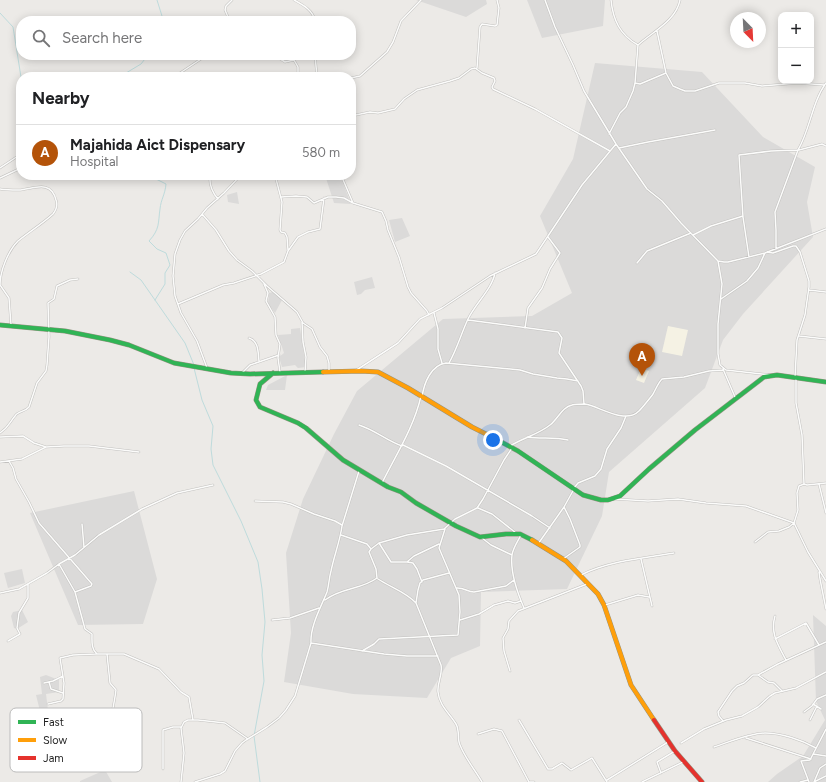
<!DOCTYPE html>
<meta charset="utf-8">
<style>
:root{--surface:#fff;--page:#f6f6f6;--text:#202124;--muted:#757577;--line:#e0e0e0;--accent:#b45309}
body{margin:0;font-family:Figtree,sans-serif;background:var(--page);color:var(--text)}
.controls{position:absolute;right:12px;top:12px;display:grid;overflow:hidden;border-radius:8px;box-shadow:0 2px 10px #0003}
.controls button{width:36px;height:36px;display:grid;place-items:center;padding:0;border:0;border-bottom:1px solid var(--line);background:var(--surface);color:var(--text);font:20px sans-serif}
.compass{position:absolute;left:730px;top:12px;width:36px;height:36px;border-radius:50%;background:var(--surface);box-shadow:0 2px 10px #0003;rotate:156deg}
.you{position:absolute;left:493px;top:440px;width:14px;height:14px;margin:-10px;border:3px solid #fff;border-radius:50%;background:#1a73e8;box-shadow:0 0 0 6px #1a73e833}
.badge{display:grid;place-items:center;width:26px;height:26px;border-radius:50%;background:var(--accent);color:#fff;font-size:13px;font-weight:700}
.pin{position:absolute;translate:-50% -33px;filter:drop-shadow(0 1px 2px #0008)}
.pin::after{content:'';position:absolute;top:21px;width:14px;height:12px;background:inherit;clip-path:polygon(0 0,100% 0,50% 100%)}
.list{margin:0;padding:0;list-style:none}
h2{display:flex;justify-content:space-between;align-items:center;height:52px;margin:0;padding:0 16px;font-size:17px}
h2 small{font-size:13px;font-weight:400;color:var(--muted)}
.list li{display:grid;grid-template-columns:26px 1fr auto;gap:12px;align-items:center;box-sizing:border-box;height:56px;padding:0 16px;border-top:1px solid var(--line)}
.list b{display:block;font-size:15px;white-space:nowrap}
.list p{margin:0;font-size:13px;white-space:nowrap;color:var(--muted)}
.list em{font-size:13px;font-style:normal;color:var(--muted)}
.icon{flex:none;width:22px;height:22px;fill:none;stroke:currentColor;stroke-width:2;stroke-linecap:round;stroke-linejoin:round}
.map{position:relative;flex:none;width:826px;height:782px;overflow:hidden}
.search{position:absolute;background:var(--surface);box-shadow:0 2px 10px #0003;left:16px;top:16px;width:340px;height:44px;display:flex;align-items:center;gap:10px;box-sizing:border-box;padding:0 14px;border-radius:16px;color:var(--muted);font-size:15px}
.panel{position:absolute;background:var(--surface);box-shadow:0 2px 10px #0003;left:16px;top:72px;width:340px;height:108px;border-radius:16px}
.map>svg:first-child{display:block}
.residential{fill:#dbdad9}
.education{fill:#f5f2e4}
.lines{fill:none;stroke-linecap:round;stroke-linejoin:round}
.stream{stroke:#bedbdc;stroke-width:1}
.street-casing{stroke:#c2c1bf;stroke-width:2.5}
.fast-casing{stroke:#959381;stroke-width:5}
.slow-casing{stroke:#959381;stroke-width:5}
.jam-casing{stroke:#959381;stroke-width:5}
.street{stroke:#fcfcfb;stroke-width:1.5}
.fast{stroke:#30b455;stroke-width:4}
.slow{stroke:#ff9f0a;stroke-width:4}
.jam{stroke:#e5322d;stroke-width:4}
.key{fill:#fff;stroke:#bcbcbc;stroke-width:1}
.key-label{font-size:11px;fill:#1e1e1e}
</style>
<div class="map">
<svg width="826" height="782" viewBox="0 0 826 782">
<rect width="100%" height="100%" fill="#eceae7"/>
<!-- residential -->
<path class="residential" d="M416 0H486L487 4 466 17Z
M527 0H605L603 26 542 38Z
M595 63 702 72 763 137 815 167 807 202 813 237 743 314 723 340 705 388 609 472 602 516 567 589 481 592 480 646 451 658 427 698 353 694 284 682 291 633 286 553 303 499 334 434 357 391 443 319 532 316 572 293 540 216 573 159Z
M325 175H340L351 204 334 203Z
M237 192 239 204 228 202 227 195Z
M402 218 410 236 395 242 389 220Z
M372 277 375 288 365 290 361 294 357 295 354 282Z
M273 292 282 300 275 313 268 304 269 293Z
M300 328 306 367 298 368 295 365 282 367 279 357 284 353 278 335 291 334V329Z
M287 375 285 390H266L268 385Z
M134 491 157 579 143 624 78 625 30 513Z
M22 569 25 583 8 588 4 573Z
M22 610 28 622 17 629 14 628 11 616 13 612Z
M813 615 826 626V782H768L777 774 803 756 825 720 816 701Z
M46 675 59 680V692L46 694 48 710 40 711 36 695 42 694 40 677Z
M105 770 112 782H80V781Z"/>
<!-- education -->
<path class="education" d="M668 326 688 330 682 356 662 352Z
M641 368 649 371 644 383 636 380Z"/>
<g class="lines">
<!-- stream -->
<path class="stream" d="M157 0 162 16 159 21
M0 13 13 27 21 77
M128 77 126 73 141 64 148 55
M148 175 166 184C165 195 161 199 160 209 158 223 160 229 149 241L157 249 166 253 170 265 165 273V284L155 300
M130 272 141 280 185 343 194 365
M194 368 202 400 213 426 211 449 213 465 241 521 258 562 262 589 265 622 262 655 264 681 254 736 260 782"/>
<!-- street casing -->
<g class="street-casing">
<path id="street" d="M294 0C303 5 313 10 315 21
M545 0 555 27 573 65 584 91 616 144 647 189 662 201 681 223 718 261 724 262H728L765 253 826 229
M611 0C613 20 620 35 638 45
M228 21V17L225 10 226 6 232 0
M657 31 666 73 673 86 680 89 685 91H695L719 83H745L762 86 798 83 824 85
M252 55 257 58 263 55
M274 55 285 62 294 60 298 67V77
M315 55 317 77
M477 68 480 27 482 24 495 26 497 25 499 8 497 0
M174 77 207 55
M351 78 360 76 387 52 393 42 401 21 421 0
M635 83 640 84 666 73
M351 116 370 112 378 113 395 109 404 99 417 90 450 81 459 78 471 69 475 68 482 73 494 78 495 81 492 87 493 89 535 109 610 151
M609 134 620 113 626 107 633 91 635 83 638 45C652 32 676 21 680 0
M619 148 648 142 715 130
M799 150 822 144 826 146
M0 168 21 154
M210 175C209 184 212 192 218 199
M275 175 282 202 280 230 281 232 285 233 287 237 288 250
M341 175 353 203
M0 178 21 168
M0 189C6 190 13 190 19 190 33 189 51 179 56 200 58 205 56 210 53 214 42 224 29 232 18 241 8 251 0 271 0 285L9 298 11 325
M281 197 296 196 307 197 314 203 328 197H336L344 198 353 203 382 212 386 221 388 230 399 257 408 287 411 293 427 311 429 315
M202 214 216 230 229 251 237 260 252 271 267 286 297 312 303 323 312 329 320 347 327 356 329 363V371
M693 235 711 226 743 216
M776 249V230L775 212 798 150C810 130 812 102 826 83
M767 252 773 253 793 246H796L800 252 809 281V287L805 315 797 340 795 377
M749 257 743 217 739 155 771 151 798 150
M718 261 722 284 718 324V354L720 365 726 370 771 375
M637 263 647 251 691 233
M264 284 268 293 266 301 275 317 276 335 280 344 278 358 280 372
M809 290 826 292
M721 299 747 281 758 268 765 253
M178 304 223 285 234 283 261 274 284 262 288 251 298 237 308 232 320 229 324 198
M434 313 438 329V349L442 363
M468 320 558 332 562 338 559 353 581 386 583 391 584 404
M302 322 303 342 306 357 305 372
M525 328 528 308 542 288 550 269 560 253 548 237
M799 336 826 339
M249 338C259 341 258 353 259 361
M449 363C457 349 461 334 468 319 475 304 492 289 495 273
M207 368 197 341 181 313 175 296 173 276 175 254 180 240 185 231 198 219 207 208 224 193 241 175
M723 369 735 397
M355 371 398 343 420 319 442 308 490 276 536 254 582 185 616 144
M242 373 250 365 279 355
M796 378V403L802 435 804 484 807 485 826 483
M422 397C424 383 431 365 446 363L520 370 533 374 557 378 567 379 578 381
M359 425C375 430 387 441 402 446
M0 433C9 427 9 423 15 416 18 411 25 412 29 407L37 383 46 371 47 365 49 337 48 303 54 299 57 286 70 280 78 279
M0 437 23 436 34 443 46 447 64 446H89L139 452
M527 437C541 439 554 437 568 440
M403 445 446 466 532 516 550 528
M510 446C523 438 539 434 550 425 558 419 562 407 572 405 576 404 581 404 585 404 599 406 625 425 639 411 642 408 651 397 653 394 656 389 658 383 662 379L684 377 709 371 723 370
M9 461 13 468 16 479 29 502 39 523 92 584 91 586 75 592
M0 462 22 459 46 447
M382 483C396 455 414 427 421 396
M819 484 826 513
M574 488 578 483 595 476 601 469 607 449 621 428 626 416
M615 499 648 501 678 499 706 503 746 506 794 523 808 552 826 581
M255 501 283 502 291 504 314 514 335 521 342 525
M478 508 492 514 516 533
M82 524 84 547
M341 535 367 544 371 549
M521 535C518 541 513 548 512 555 510 573 517 592 524 608
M482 538 491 545 512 555
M755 542 768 532 779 531 789 527 794 523 798 510 797 493 799 486 804 484
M379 543 391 562H407L413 563 417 569 422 582
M538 544 564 507 574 489
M563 559 580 547V545L570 519 564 507
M641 559 652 606
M408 561 414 556 439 544
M59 564 75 592 85 629 92 634C92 641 91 649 97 654H124L159 669 181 692 189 697 193 720
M819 572 820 579 826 609
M449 573 423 580 420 583 418 590 416 603 441 665C443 674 437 683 438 692 439 705 450 714 456 724 460 731 457 739 460 745 465 758 475 770 482 782
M581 575C609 561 643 558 674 553
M378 579C390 587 406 592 416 603
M456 588C464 587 467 592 474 592L506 586 514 580
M0 593 19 589 47 573 59 564 75 555 99 535 142 509 177 493 213 485
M325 600C342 587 361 590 377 578L376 569 369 552 371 549 379 543 407 535 444 529 455 519 477 508 483 499 504 460 512 448
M605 605 638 595 649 597
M775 616C770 633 778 645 786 660
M272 620 290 618 319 608
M460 620 479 614 494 605 508 601 515 603 521 601
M775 639 806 623 819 645
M8 641 20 634 17 628 19 613 28 598V584
M311 643 384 654 407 656H438
M362 651 374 644 379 639 458 635 460 612 459 595 439 548 445 529
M510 671 504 651 503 638 508 629 509 621 518 611 587 584
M758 675 768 682 774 683 782 691
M49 682 51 689 63 693
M44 683 53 681 63 676
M48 704 61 701 63 699 64 683 60 658 73 655 96 654
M813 704 821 709
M804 712 812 706 817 699 826 695
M519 720 548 769H552L562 763 571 770 592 758 607 782
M810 720 817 706
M723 721 719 716 718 712 732 691 737 686 744 683 753 675H758L778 664 826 642
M478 734 494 729 502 731 529 782
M746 738 811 759
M681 743 704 729 726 720 742 716 758 707 770 696 775 693 796 688 826 672
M714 747C729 742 750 733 765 733 781 733 802 740 816 748
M813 754 826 756
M104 756C107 734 113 713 116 690L110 683 107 654
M163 769V730L173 727H181
M661 773 657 762 675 751
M607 780 668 742
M181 782 184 753 181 728 184 722 188 720H198L225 723 248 739
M195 782 220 774 225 771 235 751 242 743 246 740 267 727 279 718 286 710 295 696 311 643C310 626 321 607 327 592 329 585 329 578 331 571 334 556 340 541 342 526L359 471
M530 782H534
M642 782 683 762
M800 782 808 780
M809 782 801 761 810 760 826 729
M814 782 820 768 826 764
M814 782 826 776"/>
</g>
<!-- fast casing -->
<g class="fast-casing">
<path id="fast" d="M0 325 65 331 110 340 129 345 174 363 231 373 250 374 323 372
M273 373 260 384 256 400 260 407 298 423 306 428 343 460 388 487 401 492 416 503 456 526 480 537 506 534H520L532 540
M494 438 518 451 583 495 601 500H608L620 496 649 469 695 430 764 377 777 375 826 382"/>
</g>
<!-- slow casing -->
<g class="slow-casing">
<path id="slow" d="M323 372 361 371 378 372 408 388 472 427 494 438
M532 540 566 561 598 594 604 605 631 685 654 720"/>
</g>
<!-- jam casing -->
<g class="jam-casing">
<path id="jam" d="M654 720 675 751 702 782"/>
</g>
<!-- street -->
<use href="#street" class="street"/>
<!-- fast -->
<use href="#fast" class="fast"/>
<!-- slow -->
<use href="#slow" class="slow"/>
<!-- jam -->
<use href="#jam" class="jam"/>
</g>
<!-- legend -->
<rect x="10" y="708" width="132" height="64" rx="6" class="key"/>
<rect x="18" y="720" width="18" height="4" fill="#30b455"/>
<rect x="18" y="738" width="18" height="4" fill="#ff9f0a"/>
<rect x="18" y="756" width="18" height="4" fill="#e5322d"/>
<g class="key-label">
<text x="43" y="726">Fast</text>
<text x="43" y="744">Slow</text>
<text x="43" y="762">Jam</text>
</g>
</svg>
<div class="controls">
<button>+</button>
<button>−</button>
</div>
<svg class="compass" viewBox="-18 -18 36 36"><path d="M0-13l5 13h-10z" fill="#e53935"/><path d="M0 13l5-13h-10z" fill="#757577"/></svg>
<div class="you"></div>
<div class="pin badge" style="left:642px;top:376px">A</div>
<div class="search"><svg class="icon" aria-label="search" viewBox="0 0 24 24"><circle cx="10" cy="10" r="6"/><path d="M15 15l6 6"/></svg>Search here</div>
<section class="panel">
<h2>Nearby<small></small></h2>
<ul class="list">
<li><span class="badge">A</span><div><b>Majahida Aict Dispensary</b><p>Hospital</p></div><em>580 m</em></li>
</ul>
</section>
</div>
